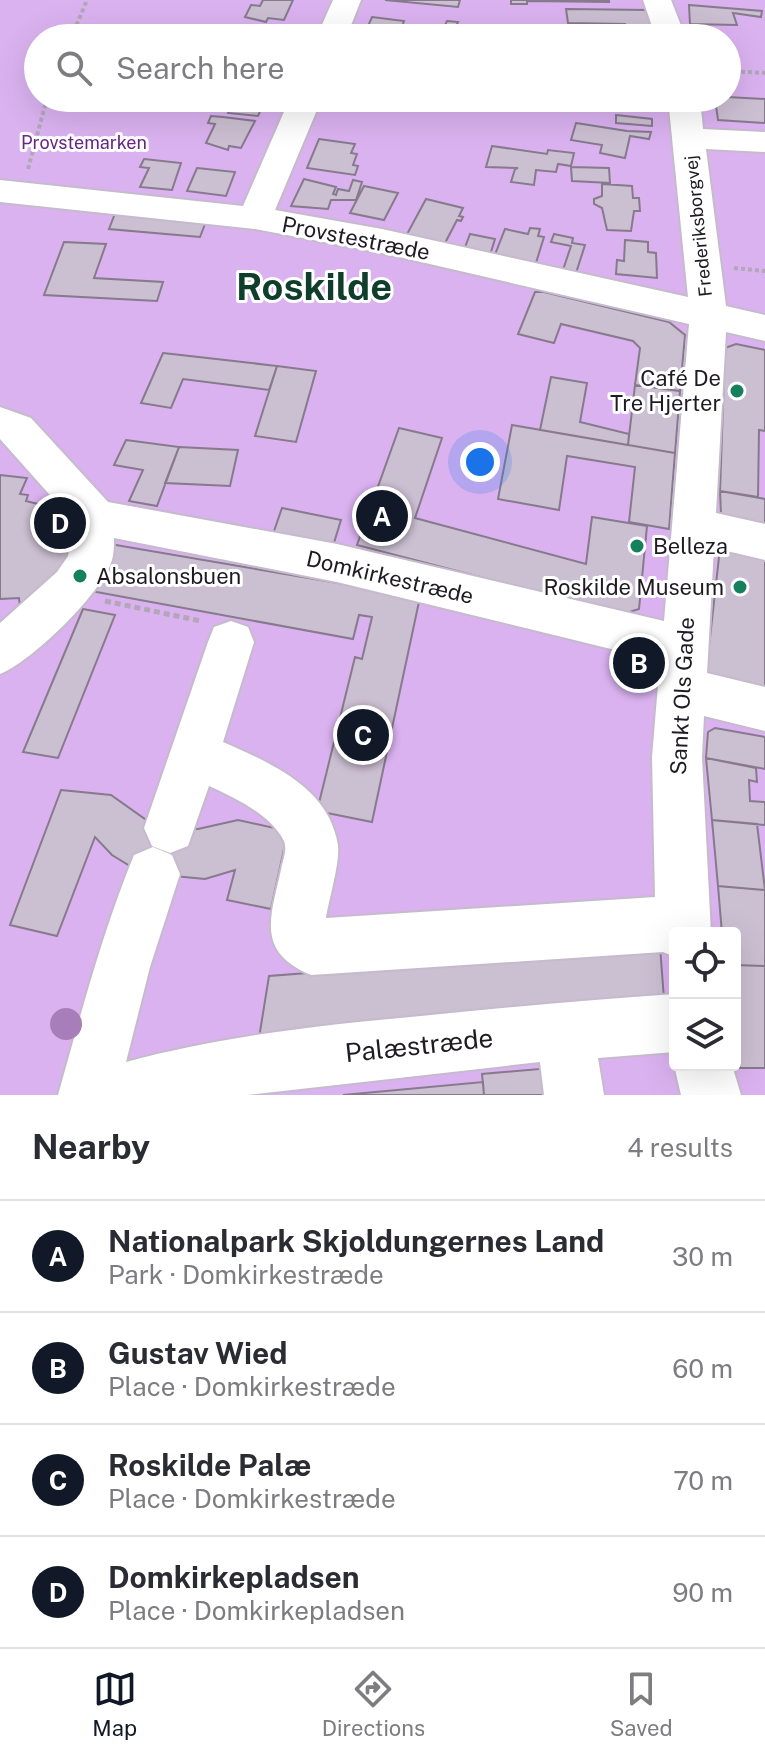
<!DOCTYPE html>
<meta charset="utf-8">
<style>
:root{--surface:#fff;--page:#f2f2f3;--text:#2b2b33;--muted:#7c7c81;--line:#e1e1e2;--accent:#111827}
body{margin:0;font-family:"Public Sans",sans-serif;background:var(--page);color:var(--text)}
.controls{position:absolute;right:24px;bottom:24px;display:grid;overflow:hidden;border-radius:8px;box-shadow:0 8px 32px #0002}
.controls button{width:72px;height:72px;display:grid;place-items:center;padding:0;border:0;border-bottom:2px solid var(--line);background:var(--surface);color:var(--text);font:40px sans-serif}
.you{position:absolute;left:480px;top:462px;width:28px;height:28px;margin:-20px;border:6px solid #fff;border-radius:50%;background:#1a73e8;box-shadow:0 0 0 12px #1a73e833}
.badge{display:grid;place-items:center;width:52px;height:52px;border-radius:50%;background:var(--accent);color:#fff;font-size:26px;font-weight:700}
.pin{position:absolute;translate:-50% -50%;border:4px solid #fff;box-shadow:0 2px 8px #0006}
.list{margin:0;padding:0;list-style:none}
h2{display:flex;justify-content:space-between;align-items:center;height:104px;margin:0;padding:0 32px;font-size:34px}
h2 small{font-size:26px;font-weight:400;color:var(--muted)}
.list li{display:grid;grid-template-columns:52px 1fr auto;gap:24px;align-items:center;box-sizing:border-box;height:112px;padding:0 32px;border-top:2px solid var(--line)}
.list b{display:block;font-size:30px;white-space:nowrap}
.list p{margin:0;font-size:26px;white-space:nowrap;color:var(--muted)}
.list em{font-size:26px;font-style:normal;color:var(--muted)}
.icon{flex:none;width:44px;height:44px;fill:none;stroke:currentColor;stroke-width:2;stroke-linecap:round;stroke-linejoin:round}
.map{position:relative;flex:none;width:765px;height:1095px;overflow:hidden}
.search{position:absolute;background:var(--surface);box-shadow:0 8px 32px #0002;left:24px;right:24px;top:24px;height:88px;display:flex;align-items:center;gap:20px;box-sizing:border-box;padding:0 28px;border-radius:44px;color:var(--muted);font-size:30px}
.sheet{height:552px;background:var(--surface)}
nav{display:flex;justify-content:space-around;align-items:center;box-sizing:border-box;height:112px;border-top:2px solid var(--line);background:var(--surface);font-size:22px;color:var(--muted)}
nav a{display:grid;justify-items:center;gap:4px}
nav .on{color:var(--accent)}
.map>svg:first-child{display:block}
.green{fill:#dab2f0;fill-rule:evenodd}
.building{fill:#cbbfd2;stroke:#867a8c;stroke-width:2}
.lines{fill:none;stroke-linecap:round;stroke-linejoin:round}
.minor-casing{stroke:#c6bacd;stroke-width:4}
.path-far1{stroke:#b1a7b7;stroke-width:4;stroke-dasharray:4 3;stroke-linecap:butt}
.path{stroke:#b1a7b7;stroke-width:5;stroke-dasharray:6 4;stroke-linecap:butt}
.minor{fill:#fff;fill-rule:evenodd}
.tree{fill:#a77eba}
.poi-dot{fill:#15805b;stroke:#fff;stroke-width:3}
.labels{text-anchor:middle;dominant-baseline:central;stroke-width:6;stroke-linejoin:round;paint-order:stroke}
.far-park-label{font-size:18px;fill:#672684;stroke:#fff}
.far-street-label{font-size:18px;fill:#1f1b22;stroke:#fff}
.street-label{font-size:22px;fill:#1f1b22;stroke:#fff}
.poi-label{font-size:22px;fill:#1f1b22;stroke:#fff;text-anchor:end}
.near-street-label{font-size:26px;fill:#1f1b22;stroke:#fff}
.town-label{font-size:38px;font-weight:bold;fill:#0f3e2c;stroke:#fff}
</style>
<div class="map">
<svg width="765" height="1095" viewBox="0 0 765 1095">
<rect width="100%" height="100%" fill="#f6e9fd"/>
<!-- green -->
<path class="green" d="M0 0H765V1095H0ZM38 38H727V98H38ZM675 933H735V1065H675Z"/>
<!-- building -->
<path class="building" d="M263 0H293L284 20 268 18 266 22 245 17 251 5 260 6Z
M385 0H460L458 7Z
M511 0H609V2L527 1V4H511Z
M689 5 762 11 761 17 733 13 737 25 690 24Z
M566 9 648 10 655 38H628L625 24 568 23Z
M372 17 404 21 398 37 373 38 379 35 365 33Z
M447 21 458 22 451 37 440 35Z
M727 97 765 99V123L718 120 715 98Z
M536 98H589L586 110 543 104 544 99Z
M231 106 261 109 258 116 228 113Z
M616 115 652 119V126L616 123Z
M211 116 223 117 255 121 241 148 229 146 228 150 206 143 215 124 208 123Z
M576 123 627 131 651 132 649 139 630 136 625 158 600 153 602 145 571 140Z
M319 139 355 144 351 153 357 154 353 165 358 166 355 175 307 168Z
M492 146 547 154 548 150 574 153 571 166 558 164 556 172 536 170 534 185 511 182 515 169 518 168 486 167Z
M144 159 181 163 172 190 140 187 149 168 140 167Z
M571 167 609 168 610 183 572 181Z
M197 168 235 172 226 196 187 191Z
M304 179 336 187 333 194 336 195 338 189 349 191 353 180 362 182 356 200H331L328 209 291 206Z
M602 184 632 186 633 198H639L640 211H634L631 231 607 230 602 208 594 204V199L602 196Z
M364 186 398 193 384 220 350 213Z
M426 199 463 208 459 216 463 217 461 221 457 220 444 245 406 236Z
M116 211 207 219 200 237 109 229Z
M530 228 540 229 538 236 544 237 535 266 494 257 505 229 528 234Z
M470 234 495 239 490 255 464 250Z
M554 234 573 238 572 243 585 245 576 273 563 270 571 246 551 242Z
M625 240 648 242V252L656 253 657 278 616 274 617 260 624 261Z
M64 242 106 244 94 278 163 282 157 301 44 295Z
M535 292H544L669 322 685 335 680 391 635 385 640 348 633 341 561 324 554 343 518 334Z
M736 344 765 350V431L759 430 758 497 720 491 725 348Z
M163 353 277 366 269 390 183 379 171 408 141 403Z
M277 366 316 371 296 442 255 436Z
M551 377 587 383 580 422 629 434 628 445 540 430Z
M635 385 680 391 675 453 628 445Z
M512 425 675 453 669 529 629 522 635 467 567 456 559 510 498 499Z
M399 428 442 438 415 518 586 564 592 517 647 526 639 609 623 614 357 545Z
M126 440 179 447 157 506 129 501 143 470 114 465Z
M179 447 238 450 230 486 165 483Z
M0 475 27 478 20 494 28 495 26 501 58 509 64 504 70 509 64 514 74 534 69 564 20 607 19 598 0 599Z
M720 491 765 499V532L721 515Z
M282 508 341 520 333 546 273 534Z
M721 539 765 548V688L706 674Z
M110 544 420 597 372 822 317 811 355 657 362 659 372 617 359 615 353 639 91 591Z
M83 609 115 615 58 758 23 752Z
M715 728 765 737V769L706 758 708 732Z
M706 758 756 768 757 782 749 780 750 801 765 802V825L712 820Z
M61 790 111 795 145 819 170 828 198 829 238 820 288 831 271 909 227 900 235 870 205 879 153 874 135 869 112 855 95 837 57 936 10 925Z
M712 820 757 824 765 890 718 886Z
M718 886 765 890V966L735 965V933H722Z
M660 946 664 999 259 1038 269 976Z
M735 965 765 966V1068H740L735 1035Z
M551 1068 552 1095H484L482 1074Z
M483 1082 484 1095H343Z"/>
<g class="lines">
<!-- minor casing -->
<g class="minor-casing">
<path id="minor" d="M333 0H361L346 38H316Z
M643 0H671L686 38H656Z
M290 98H322L275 210 382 229 688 297 668 98H700L703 129 765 132V152L706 149 726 306 765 315V341L726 332 716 513 765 524V560L714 548 707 673 765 687V731L704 716 702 757 711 933H675V957L663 952 311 975C253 951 272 914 282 865 284 857 287 849 284 841 270 814 235 798 209 786L188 846 170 853 152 846 144 828 208 642 214 627 231 621 248 627 254 642 223 742C270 763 329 787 338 845 340 863 329 899 326 918L655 897 652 757 660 661 337 582 114 538C114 546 114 556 111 563 99 596 31 662 0 674V623L57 572 68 556 73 521 0 439V407L31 418 108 502 337 544 664 621 689 324 382 253 255 229 0 202V180L243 206Z
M153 847 172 855 180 874 150 967 126 1062C222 1036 321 1025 421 1016 506 1007 590 1000 675 994V1052L598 1058 604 1095H544L540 1062 247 1095H58C81 1014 102 933 134 855Z
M675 1062V1065H732L741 1095H681L674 1065Z"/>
</g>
<!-- path-far1 -->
<path class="path-far1" d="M71 38 87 0
M727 71 765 73
M28 169 47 98
M734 268 765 271"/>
<!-- path -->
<path class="path" d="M105 601 201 621"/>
<!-- minor -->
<use href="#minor" class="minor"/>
</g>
<!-- trees -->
<circle class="tree" cx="66" cy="1024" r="16"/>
<!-- markers -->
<g class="poi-dot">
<circle cx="737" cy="391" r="8"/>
<circle cx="637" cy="546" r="8"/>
<circle cx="80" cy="576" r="8"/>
<circle cx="740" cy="587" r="8"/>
</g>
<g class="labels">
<!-- far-park labels -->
<g class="far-park-label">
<text x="84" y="142">Provstemarken</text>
</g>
<!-- far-street labels -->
<g class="far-street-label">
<text transform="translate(698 226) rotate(-96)">Frederiksborgvej</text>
</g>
<!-- street labels -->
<g class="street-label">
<text transform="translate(356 238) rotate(11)">Provstestræde</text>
<text transform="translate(390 577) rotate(13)">Domkirkestræde</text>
<text transform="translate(682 696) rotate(-87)">Sankt Ols Gade</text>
</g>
<!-- poi labels -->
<g class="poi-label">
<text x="721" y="378">Café De<tspan x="721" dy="25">Tre Hjerter</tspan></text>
<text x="653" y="546" text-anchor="start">Belleza</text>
<text x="96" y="576" text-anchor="start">Absalonsbuen</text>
<text x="724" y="587">Roskilde Museum</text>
</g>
<!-- near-street labels -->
<g class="near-street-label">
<text transform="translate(419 1045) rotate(-6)">Palæstræde</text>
</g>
<!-- town labels -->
<g class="town-label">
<text x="314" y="286">Roskilde</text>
</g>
</g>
</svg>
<div class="controls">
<button><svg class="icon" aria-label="locate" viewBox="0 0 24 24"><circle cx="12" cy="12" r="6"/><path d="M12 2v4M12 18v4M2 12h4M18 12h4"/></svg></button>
<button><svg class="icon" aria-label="layers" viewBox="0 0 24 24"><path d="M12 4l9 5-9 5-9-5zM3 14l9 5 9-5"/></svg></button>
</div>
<div class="you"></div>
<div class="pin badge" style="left:382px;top:516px">A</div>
<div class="pin badge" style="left:639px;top:663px">B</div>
<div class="pin badge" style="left:363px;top:735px">C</div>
<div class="pin badge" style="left:60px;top:523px">D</div>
<div class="search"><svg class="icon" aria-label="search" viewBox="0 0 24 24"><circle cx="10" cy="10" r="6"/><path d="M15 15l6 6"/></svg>Search here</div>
</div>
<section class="sheet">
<h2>Nearby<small>4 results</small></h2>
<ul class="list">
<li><span class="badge">A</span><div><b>Nationalpark Skjoldungernes Land</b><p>Park · Domkirkestræde</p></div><em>30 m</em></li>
<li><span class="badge">B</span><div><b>Gustav Wied</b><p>Place · Domkirkestræde</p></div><em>60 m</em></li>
<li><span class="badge">C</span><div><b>Roskilde Palæ</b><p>Place · Domkirkestræde</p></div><em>70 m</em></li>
<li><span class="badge">D</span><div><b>Domkirkepladsen</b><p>Place · Domkirkepladsen</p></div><em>90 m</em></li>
</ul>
</section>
<nav>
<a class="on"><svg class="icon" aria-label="map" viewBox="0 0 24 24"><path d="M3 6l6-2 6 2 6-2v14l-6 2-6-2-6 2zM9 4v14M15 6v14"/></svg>Map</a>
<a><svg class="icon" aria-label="directions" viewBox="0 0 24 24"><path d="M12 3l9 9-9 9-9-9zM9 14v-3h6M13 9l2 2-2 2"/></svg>Directions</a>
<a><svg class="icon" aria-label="saved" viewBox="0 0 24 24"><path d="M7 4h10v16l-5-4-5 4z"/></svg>Saved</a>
</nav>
